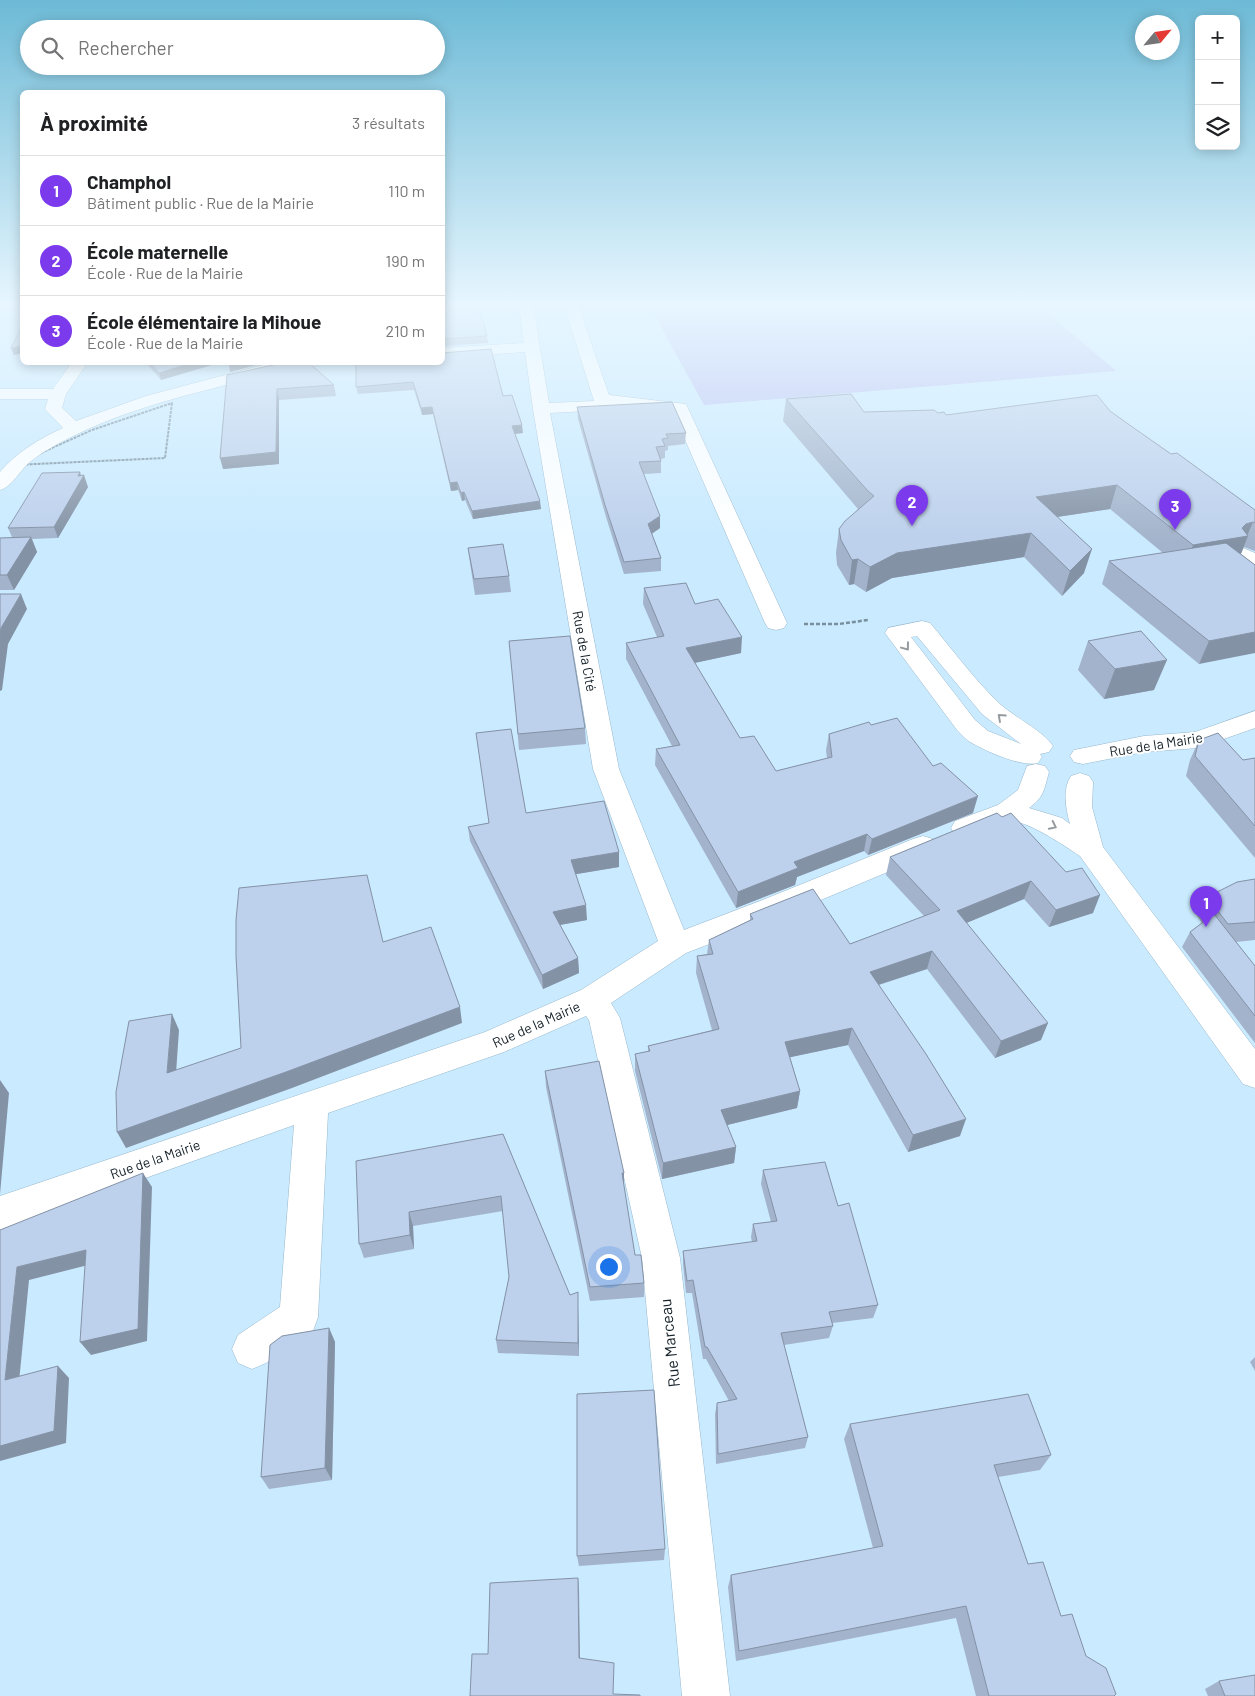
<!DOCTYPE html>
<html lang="fr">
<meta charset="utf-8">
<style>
:root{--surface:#fff;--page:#f2f2f2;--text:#202124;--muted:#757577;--line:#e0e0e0;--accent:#7c3aed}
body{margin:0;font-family:Barlow,sans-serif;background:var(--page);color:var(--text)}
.controls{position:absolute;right:15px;top:15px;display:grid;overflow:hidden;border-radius:8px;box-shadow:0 2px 12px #0003}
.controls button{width:45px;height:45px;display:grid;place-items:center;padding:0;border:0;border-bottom:1px solid var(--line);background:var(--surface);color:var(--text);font:25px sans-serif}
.compass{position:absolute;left:1135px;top:15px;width:45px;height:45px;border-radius:50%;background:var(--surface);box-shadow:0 2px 12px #0003;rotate:61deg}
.you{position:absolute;left:608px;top:1266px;width:18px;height:18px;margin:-12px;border:4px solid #fff;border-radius:50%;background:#1a73e8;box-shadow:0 0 0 8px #1a73e833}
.badge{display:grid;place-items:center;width:32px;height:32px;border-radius:50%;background:var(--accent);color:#fff;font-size:16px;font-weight:700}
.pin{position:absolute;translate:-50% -41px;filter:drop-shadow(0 1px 2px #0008)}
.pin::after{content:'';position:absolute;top:26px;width:18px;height:15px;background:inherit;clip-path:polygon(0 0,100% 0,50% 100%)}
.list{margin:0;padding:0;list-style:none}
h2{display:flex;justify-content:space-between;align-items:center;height:65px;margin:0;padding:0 20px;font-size:21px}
h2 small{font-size:16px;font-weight:400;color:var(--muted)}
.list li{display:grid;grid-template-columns:32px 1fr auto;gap:15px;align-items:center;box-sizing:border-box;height:70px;padding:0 20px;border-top:1px solid var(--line)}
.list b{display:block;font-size:19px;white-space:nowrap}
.list p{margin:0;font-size:16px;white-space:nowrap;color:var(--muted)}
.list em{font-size:16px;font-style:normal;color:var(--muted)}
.icon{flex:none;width:28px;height:28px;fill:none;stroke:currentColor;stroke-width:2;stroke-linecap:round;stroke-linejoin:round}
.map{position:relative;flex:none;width:1255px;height:1696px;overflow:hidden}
.search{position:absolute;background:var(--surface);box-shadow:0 2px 12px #0003;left:20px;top:20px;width:425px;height:55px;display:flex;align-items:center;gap:12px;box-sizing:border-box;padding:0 18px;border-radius:28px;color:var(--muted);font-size:19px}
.panel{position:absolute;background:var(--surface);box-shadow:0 2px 12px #0003;left:20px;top:90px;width:425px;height:275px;border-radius:8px}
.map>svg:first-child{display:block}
.green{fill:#bbc0f2}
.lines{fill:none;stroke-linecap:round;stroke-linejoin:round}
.minor-casing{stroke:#98b8cc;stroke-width:1}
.path-far1{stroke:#788f9e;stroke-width:2;stroke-dasharray:3 1;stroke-linecap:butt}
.path{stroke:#788f9e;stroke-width:2.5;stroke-dasharray:4 2;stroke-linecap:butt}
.minor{fill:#fff;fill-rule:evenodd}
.wall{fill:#a3b3cb}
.shaded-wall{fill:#8492a5}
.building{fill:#bdd0ec;stroke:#8492a5}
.oneway{stroke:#959b9e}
.labels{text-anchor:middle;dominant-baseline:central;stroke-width:4;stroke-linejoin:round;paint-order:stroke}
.street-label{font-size:14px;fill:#142028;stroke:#fff}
.near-street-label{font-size:16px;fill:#142028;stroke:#fff}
</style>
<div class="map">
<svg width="1255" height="1696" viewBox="0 0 1255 1696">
<rect width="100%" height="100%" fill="#c9eaff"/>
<!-- green -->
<path class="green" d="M649 305H1038L1116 371 704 405Z"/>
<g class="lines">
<!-- minor casing -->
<g class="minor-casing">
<path id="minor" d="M519 305H533L549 403 594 401 564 305H578L609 395 686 404 787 623 784 628 776 630 768 628 765 623 673 412 612 405 610 409 604 410 550 413 619 769 684 930 765 899 913 839 923 836 933 839 937 846 933 853 785 915 686 953 611 1003 620 1018 680 1258 730 1696H682L642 1258 589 1020 586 1016 504 1052 328 1113 318 1317 313 1331 266 1363 252 1369 238 1363 232 1349 238 1335 280 1307 294 1125 0 1230V1196L485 1032 581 990 658 941 593 769 533 409 525 352 442 358V348L524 343Z
M72 362H88L66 394 62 408 76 421 146 396 255 367 277 362H319L317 365 311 367C279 371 249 379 218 387 167 400 116 414 69 438 56 445 42 452 30 462 20 470 12 487 0 490V472C17 452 39 439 63 428L45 409 48 399H0V389H53Z
M1243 548 1255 553V569L1248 567 1233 554 1236 550Z
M922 621 930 623C952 649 977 683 1001 705 1016 718 1043 731 1053 746L1049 752 1040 754 1042 757 1038 763C1021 767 988 752 972 743 966 740 962 735 957 730L885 633 888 628ZM917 636 982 714 1021 744 988 731 975 720 911 637Z
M1255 711V728L1198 748 1144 752 1083 764 1074 762 1070 756 1074 750 1144 736 1195 732Z
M1036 764 1045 766 1049 772C1044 790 1044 797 1029 808L1062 818 1070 824C1066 809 1062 790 1071 776L1080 773 1089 776 1093 782 1092 807 1103 847 1255 1049V1088L1243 1084 1080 856C1065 846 1024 818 1007 821 988 825 975 840 955 835L951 828 955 821 998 805 1018 790 1027 766Z"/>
</g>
<!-- path-far1 -->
<path class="path-far1" d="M172 403 165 458 14 465 92 430Z"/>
<!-- path -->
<path class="path" d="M804 624H839L868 620"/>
<!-- minor -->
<use href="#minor" class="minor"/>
</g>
<!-- wall -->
<path class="wall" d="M442 305 487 336 488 343 442 346Z
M145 362H222L161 380Z
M356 362 503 396 523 433 515 434 541 509 473 519 465 500 462 501 458 490 451 491 433 414 422 415 414 390 358 394 356 387Z
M227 375 334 385 336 396 279 400V464L223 469Z
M786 399 864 412 938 413 946 415 1110 411 1131 426 1171 454 1255 510V551L1244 547 1241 554 1255 565 1199 664 1102 584 1109 561 1163 553 1110 509 1057 517 1084 573 1062 596 1024 557 892 578 866 592 854 584 849 585 837 565 836 553 839 529 858 509 783 421Z
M577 407 686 433 685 444 668 446V450L665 451V458L661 459V473L644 474 660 528 652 534 661 558V571L624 574 606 517 578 419Z
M81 476 88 487 58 538 32 539 37 552 14 590H0V538L12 537 8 528Z
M468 548 509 576 511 592 475 595 470 563Z
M644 588 695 604 741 653 694 663 740 738 776 771 827 758 826 750 829 734 871 725 933 766 973 813 868 855 864 851 797 877 795 885 736 908 655 765 656 749 672 746 626 659V643L657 637 643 604Z
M1088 641 1154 690 1104 699 1078 670Z
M511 656 585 728 586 744 519 750Z
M1199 740 1243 760 1255 758V858L1186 776 1190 760Z
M526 813 619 867 576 874 587 920 560 925 578 958 579 973 543 989 470 841 468 827 488 823Z
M997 813 1093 913 1049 927 1024 899 966 923 1041 1040 995 1058 927 969 879 985 960 1136 908 1152 848 1045 790 1057 800 1091 797 1108 727 1125 736 1147 734 1163 662 1179 635 1071V1054L648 1051V1046L712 1030 696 973 697 956 707 954 709 940 750 920V914L850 944 924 916 886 875 890 857Z
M1255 879V940L1236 942 1255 966V1043L1182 947 1190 932 1202 923 1197 916 1207 897Z
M545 1071 624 1188 635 1255 644 1283V1297L590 1301 546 1087Z
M503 1134 570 1295 578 1306 579 1356 498 1353 496 1340 509 1277 503 1211 413 1226 414 1249 364 1258 359 1244Z
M763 1170 838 1206 878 1305 873 1318 832 1323 833 1326 829 1338 784 1345 808 1437 805 1448 716 1464 715 1414 717 1403 729 1401 706 1359H703L692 1293H686L683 1264V1251L752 1242 751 1237 753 1224 771 1222 761 1184Z
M329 1328 335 1342 332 1480 269 1489 261 1477Z
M1255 1357V1371L1250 1362Z
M850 1424 1051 1455 1040 1470 998 1477 1028 1564 1086 1656 1114 1696H976L956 1618 736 1661 728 1587 731 1575 873 1548 844 1439Z
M665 1549 664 1560 579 1566 577 1556Z
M1219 1681 1255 1696H1208L1205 1689Z"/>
<!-- shaded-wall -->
<path class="shaded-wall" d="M22 346V353L14 355 11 348Z
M195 362H222L161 380 159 373Z
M236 362H267L230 372 229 364Z
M277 389 279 400V464L223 469 220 458Z
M432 407 433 414 422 415 421 408Z
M522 425 523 433 512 434V426Z
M80 472 82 479 84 475 88 487 58 538 54 527Z
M457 482 458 490 451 491 450 483Z
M1117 485 1110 509 1030 521 1036 497Z
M464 492 465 500 462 501 461 493Z
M540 501 541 509 473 519 472 511Z
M660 516V528L648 536V524Z
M1253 522 1247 536H1248L1238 561 1184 570 1193 545 1242 528 1246 524Z
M1031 533 1024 557 892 578 866 592 870 567 897 553Z
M31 537 37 552 14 590 7 575Z
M1092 549 1084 573 1062 596 1070 571Z
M858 559 854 584 849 585 852 560Z
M21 594 27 609 8 644 2 690 0 691V635L1 628Z
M1255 632V653L1199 664 1209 641Z
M742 637 741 653 685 665 686 648Z
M1167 660 1154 690 1104 699 1115 669Z
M978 796 973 813 868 855 872 839Z
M867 834 864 851 797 877 795 885 736 908 738 892 794 862Z
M619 852V867L571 875V860Z
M1031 881 1024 899 952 929 957 911Z
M1100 895 1093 913 1049 927 1056 910Z
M586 905 587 920 554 926 553 912Z
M932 951 927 969 865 989 870 972Z
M578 958 579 973 543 989 542 975Z
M460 1007 462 1023 292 1088 126 1148 117 1132Z
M172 1014 179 1030 175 1088 167 1073Z
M1048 1023 1041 1040 995 1058 1001 1041Z
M852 1028 848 1045 782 1059 785 1042Z
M0 1080 9 1093 0 1194Z
M800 1091 797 1108 719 1127 721 1110Z
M966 1119 960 1136 908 1152 913 1135Z
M736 1147 734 1163 662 1179 663 1163Z
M143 1173 152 1187 147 1341 91 1355 80 1342Z
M622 1173H624V1188L622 1189Z
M409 1212 413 1226 414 1249 410 1235Z
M86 1250 96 1263 29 1280 18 1392 5 1380 17 1267Z
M578 1292V1306L579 1356 578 1343Z
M329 1328 335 1342 332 1480 325 1468Z
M58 1366 69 1378 66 1443 0 1461V1446Z
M578 1578 579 1588 580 1667 579 1658Z"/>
<!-- building -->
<path class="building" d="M442 305H454L481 314 487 336 442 339Z
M22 326V346L11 348Z
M491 349 503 396 512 395 522 425 512 426 540 501 472 511 464 492 461 493 457 482 450 483 432 407 421 408 413 382 356 387V362H442V353Z
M149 362H195L159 373Z
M287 362H308L334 385 277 389 276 452 220 458 227 375Z
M851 394 864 412 934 410 938 413 944 412 946 415 1097 395 1110 411 1131 426 1171 454 1177 453 1255 510V523L1253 522 1246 524 1242 528 1248 536 1193 545 1117 485 1036 497 1092 549 1070 571 1031 533 897 553 870 567 858 559 852 560 841 540 839 529 845 521 874 496 868 491 786 399Z
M672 402 686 433 666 434 668 438 662 439 665 446 656 447 661 461 639 462 660 516 648 524 661 558 624 562 605 505 577 407Z
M80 472 78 476 84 475 54 527 8 528 42 473Z
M31 537 7 575H0V538Z
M1226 543 1255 565V632L1209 641 1109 561Z
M503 544 509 576 474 579 468 548Z
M686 583 695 604 718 599 742 637 686 648 740 738 754 736 776 771 832 757 829 734 869 722 871 725 897 718 933 766 941 763 978 796 872 839 867 834 794 862 798 868 738 892 656 749 680 745 626 643 664 636 644 588Z
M0 594H21L1 628 0 635Z
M1141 631 1167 660 1115 669 1088 641Z
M570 636 585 728 518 734 509 641Z
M511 729 526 813 604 801 619 852 571 860 586 905 553 912 578 958 542 975 468 827 489 823 476 733Z
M1218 733 1243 760 1255 758V826L1195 756 1199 740Z
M997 813 1002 817 1011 813 1066 872 1082 868 1100 895 1056 910 1031 881 957 911 1048 1023 1001 1041 932 951 870 972 926 1054 966 1119 913 1135 852 1028 785 1042 800 1091 721 1110 736 1147 663 1163 635 1054 650 1051 648 1046 719 1029 697 956 713 954 709 940 753 919 750 914 813 889 850 944 940 910 890 857Z
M367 875 383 942 431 927 460 1007 286 1072 117 1132 116 1092 129 1021 172 1014 167 1073 241 1048 236 956V920L239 888Z
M1255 879V922L1228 924 1207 897 1237 882Z
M1214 914 1255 966V1016L1190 932Z
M599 1061 624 1173H622L635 1255H641L644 1283 590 1287 545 1071Z
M503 1134 570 1295 578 1292V1343L496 1340 509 1277 501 1196 409 1212 410 1235 359 1244 356 1161Z
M825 1162 838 1206 849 1203 878 1305 829 1312 833 1326 781 1333 808 1437 718 1454 717 1403 737 1399 707 1347H705L693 1280 687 1281 683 1251 757 1241 753 1224 777 1221 763 1170Z
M143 1173 138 1329 80 1342 86 1250 17 1267 5 1380 58 1366 54 1431 0 1446V1230Z
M329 1328 325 1468 261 1477 270 1345 282 1336Z
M654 1390 665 1549 577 1556V1394Z
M1028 1394 1051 1455 994 1465 1028 1564 1043 1562 1061 1616 1072 1614 1086 1656 1106 1668 1116 1694 1114 1696H989L966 1606 739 1651 731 1575 883 1546 850 1424Z
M578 1578 579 1658 614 1663 613 1694 640 1695V1696H470L472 1654H488L490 1583Z
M1255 1675V1696H1225L1219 1681Z"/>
<!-- one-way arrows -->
<defs><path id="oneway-chevron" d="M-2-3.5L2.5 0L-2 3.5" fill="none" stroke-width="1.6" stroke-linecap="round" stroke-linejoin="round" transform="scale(1.25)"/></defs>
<g class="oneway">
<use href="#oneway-chevron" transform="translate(906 647) rotate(53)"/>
<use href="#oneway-chevron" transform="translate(1001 717) rotate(-138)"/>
<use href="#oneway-chevron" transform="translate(1053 826) rotate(26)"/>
</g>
<!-- sky -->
<linearGradient id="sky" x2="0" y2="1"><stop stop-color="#6dbad6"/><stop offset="0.56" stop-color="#e7f6ff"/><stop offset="1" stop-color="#e7f6ff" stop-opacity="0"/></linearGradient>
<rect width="1255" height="543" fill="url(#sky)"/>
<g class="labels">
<!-- street labels -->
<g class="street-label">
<text transform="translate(585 651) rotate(80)">Rue de la Cité</text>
<text transform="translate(1156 744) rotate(-9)">Rue de la Mairie</text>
<text transform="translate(536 1024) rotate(-24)">Rue de la Mairie</text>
<text transform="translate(155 1159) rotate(-19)">Rue de la Mairie</text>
</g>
<!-- near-street labels -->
<g class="near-street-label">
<text transform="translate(669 1343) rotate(-96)">Rue Marceau</text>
</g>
</g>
</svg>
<div class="controls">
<button>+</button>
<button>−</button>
<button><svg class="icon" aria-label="layers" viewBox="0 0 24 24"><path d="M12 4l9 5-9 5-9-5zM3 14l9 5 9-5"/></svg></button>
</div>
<svg class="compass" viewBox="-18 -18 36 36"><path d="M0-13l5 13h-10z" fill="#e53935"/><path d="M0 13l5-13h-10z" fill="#757577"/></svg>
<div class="you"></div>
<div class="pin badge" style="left:1206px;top:927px">1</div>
<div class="pin badge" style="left:912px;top:526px">2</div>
<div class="pin badge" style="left:1175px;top:530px">3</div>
<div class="search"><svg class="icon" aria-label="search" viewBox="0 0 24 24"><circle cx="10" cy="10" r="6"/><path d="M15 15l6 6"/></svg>Rechercher</div>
<section class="panel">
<h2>À proximité<small>3 résultats</small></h2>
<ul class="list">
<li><span class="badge">1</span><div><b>Champhol</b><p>Bâtiment public · Rue de la Mairie</p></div><em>110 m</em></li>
<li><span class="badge">2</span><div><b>École maternelle</b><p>École · Rue de la Mairie</p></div><em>190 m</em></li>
<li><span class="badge">3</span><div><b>École élémentaire la Mihoue</b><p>École · Rue de la Mairie</p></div><em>210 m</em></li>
</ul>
</section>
</div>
